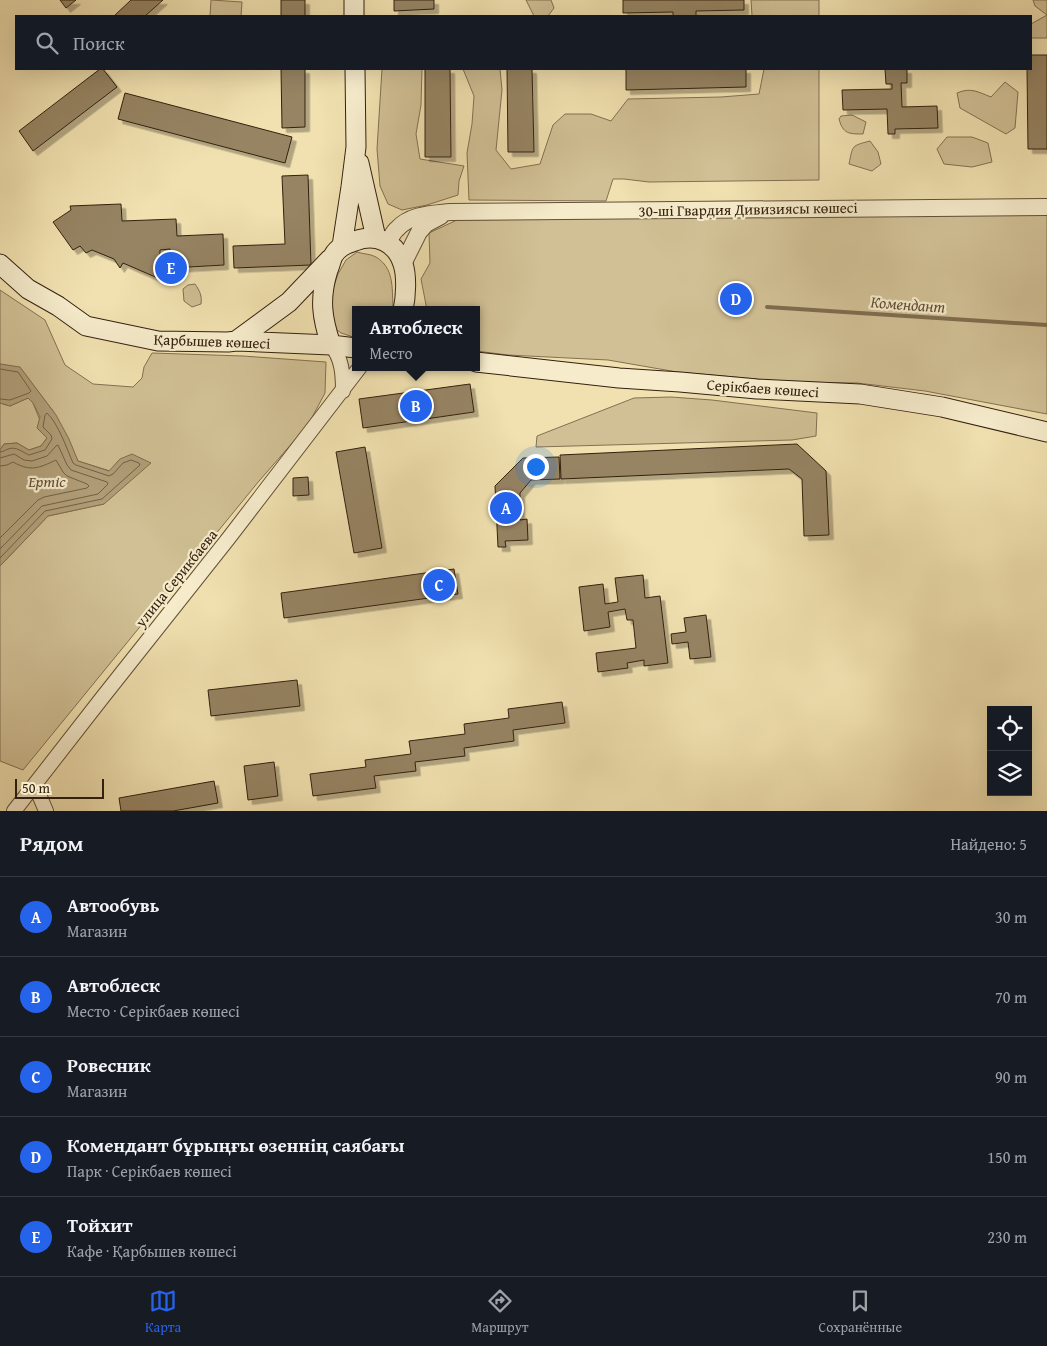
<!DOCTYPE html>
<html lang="ru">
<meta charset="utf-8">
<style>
:root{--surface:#171b24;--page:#242831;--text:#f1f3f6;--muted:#9ea1a6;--line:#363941;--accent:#2563eb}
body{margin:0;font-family:"Gentium Book Plus",serif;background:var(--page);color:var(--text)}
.controls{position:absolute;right:15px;bottom:15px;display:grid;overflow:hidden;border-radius:0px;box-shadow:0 5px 20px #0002}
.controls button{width:45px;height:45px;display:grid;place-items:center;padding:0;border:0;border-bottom:1px solid var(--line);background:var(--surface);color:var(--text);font:25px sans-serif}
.scale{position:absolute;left:15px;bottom:12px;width:89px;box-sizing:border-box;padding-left:5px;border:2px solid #34200f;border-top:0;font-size:14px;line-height:18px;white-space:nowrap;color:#34200f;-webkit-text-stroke:4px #f6eccc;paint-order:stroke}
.you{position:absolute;left:535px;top:466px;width:18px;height:18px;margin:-12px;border:4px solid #fff;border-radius:50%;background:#1a73e8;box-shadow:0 0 0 8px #1a73e833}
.badge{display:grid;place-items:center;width:32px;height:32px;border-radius:50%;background:var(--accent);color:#fff;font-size:16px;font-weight:700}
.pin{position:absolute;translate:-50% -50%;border:2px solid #fff;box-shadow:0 1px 5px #0006}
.popup{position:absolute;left:352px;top:306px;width:128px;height:65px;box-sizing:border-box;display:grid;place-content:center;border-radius:0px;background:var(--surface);filter:drop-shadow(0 1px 4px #0005);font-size:16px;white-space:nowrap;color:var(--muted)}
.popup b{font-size:19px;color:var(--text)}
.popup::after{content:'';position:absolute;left:50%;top:100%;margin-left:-10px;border:10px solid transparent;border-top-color:var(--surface)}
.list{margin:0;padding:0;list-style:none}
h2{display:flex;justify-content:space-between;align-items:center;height:65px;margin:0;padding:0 20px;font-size:21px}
h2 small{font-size:16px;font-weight:400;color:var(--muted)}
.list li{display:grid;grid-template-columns:32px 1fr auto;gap:15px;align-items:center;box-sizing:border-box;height:80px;padding:0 20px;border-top:1px solid var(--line)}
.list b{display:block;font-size:19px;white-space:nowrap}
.list p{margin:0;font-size:16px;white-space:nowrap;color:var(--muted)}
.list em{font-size:16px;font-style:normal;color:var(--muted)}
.icon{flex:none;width:28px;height:28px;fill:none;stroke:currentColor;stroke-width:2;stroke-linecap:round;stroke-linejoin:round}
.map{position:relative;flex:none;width:1047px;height:811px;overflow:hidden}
.search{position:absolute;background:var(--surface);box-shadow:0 5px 20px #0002;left:15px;right:15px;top:15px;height:55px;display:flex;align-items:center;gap:12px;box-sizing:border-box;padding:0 18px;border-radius:0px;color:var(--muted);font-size:19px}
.sheet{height:465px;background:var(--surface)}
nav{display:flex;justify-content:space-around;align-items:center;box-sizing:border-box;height:70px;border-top:1px solid var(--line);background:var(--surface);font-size:14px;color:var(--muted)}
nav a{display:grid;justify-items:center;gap:2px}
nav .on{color:var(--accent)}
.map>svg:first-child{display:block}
.green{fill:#d1c095;stroke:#827052}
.water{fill:#b19f79;stroke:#7f6c4f}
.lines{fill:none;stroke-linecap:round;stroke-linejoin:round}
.shore{stroke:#726044;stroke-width:1}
.stream{stroke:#7f6c4f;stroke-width:4}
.building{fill:#968463;stroke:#34200f;filter:url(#shadow)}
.minor-casing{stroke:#635037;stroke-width:16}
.tertiary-casing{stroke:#635037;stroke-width:18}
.secondary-casing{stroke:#34200f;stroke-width:21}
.minor{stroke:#f6eccc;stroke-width:14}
.tertiary{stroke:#f6eccc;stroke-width:16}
.secondary{stroke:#f6eccc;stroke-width:19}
.labels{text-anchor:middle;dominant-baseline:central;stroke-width:4.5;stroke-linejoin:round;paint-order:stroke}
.street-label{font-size:15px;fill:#34200f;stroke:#f6eccc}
.water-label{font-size:16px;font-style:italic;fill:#604c34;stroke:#f6eccc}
</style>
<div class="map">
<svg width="1047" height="811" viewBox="0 0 1047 811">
<defs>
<filter id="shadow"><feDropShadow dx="4.5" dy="4.5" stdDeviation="0" flood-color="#0004"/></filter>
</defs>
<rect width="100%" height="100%" fill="#f1e1b0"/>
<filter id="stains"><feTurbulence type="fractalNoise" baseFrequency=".004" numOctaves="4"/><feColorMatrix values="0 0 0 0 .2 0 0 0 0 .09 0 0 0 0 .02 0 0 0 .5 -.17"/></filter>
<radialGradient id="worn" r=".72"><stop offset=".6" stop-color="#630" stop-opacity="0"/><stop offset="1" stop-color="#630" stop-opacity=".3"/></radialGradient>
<!-- green -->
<path class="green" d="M211 0 242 2 241 16H210Z
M526 0H551L554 8 548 16H534Z
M751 0H819V16H752Z
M1033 0H1047V15L1035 6Z
M1047 15V38H1031V24Z
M382 69H422L421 105 416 134 420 159 464 166 459 181 458 195 427 205 402 210 388 204 380 186 377 149Z
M463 69H500L502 90 496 150 511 169 540 164 553 125 565 114H591L611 121 628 99 721 97 759 94 764 69H819V180L649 182 624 179H613L606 201 469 200 467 153 472 124 474 96Z
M1005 82 1018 92 1015 128 1006 134 960 108 957 93C971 87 978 92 991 97Z
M852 115 866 122 863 134C849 134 843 134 839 119L841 116Z
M947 137H972L988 143 992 162 972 167 944 164 937 149Z
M870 141 878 152 881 164 872 171 849 164C853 145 851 146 870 141Z
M1047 214V414L925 391 857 383 790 382 677 372 608 360 508 355 476 351V310H427L421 279 430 263 429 233 457 220Z
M357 252C363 254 371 254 376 257 394 268 392 287 393 307L392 310H356V338L341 333 332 326 329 301 338 274 346 260Z
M195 284C200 291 202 296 201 304L192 307 184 301 183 289 188 285Z
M0 290 45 320 65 365 93 384 133 387 142 378 144 367 152 353 243 356 326 362 325 393 308 425 259 481 23 770 0 761V566L48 516 104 504 120 459 110 471 78 461 53 411 20 368 0 364Z
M671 397 712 400 817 413 816 436 792 440 536 447 537 436 634 398Z
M28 398 33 403 47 438 41 446 29 450 17 443 4 444 0 450V403L10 406Z"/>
<!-- water -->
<path class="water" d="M0 364 20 367 56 415 69 439 78 461 109 471 120 459 132 454 151 463 104 504 48 516 0 566V450L4 444 17 443 29 450 41 446 47 438 37 428 40 417 33 403 28 398 10 406 0 403Z"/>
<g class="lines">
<!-- shore -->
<path class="shore" d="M0 369 18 372 31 391 29 393 10 400 0 399
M0 452C3 452 5 450 8 449 16 446 22 452 29 455L45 450 52 439 51 435 43 427 45 415 47 413C58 423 67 449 73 463L76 465 109 476 113 474 123 463 131 460 139 463 140 465 102 499 45 511 0 558
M0 458 14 454 24 460 32 461 47 456 56 446 58 445 67 465 71 470 107 482 108 484 98 494 42 506 0 549
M0 466 7 465 13 462C31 472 39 468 56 460L63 472 67 476 87 484 89 486 87 488 44 497 38 500 0 538"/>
<!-- stream -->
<path class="stream" d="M767 307 1047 325"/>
</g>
<!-- building -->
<path class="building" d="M60 0H76L66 8Z
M131 0H163L145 16H114Z
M281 0H305V16H281Z
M394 0H434V9L394 11Z
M623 0H744V10L696 11V16H673V12L623 13Z
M1031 55H1047V149H1028L1027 69H1031Z
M100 69H103L117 87 33 151 19 131Z
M281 69H305V127L282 128Z
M425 69H450L451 157H425Z
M507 69H532L534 152H508Z
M626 69H746V87L626 90Z
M885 69H907V83H901L902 107 937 106 938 128 895 129V134H888L887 109 843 110 842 90 892 89V84H886Z
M125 93 292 137 285 163 118 119Z
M308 175 311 265 234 268 233 246 285 244 282 176Z
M121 204 122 221 176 219 177 236 223 234 224 265 171 268 170 249 160 250V279L123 263 120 268 114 259 92 250 86 253 80 246 73 250 53 222 71 210 70 206Z
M470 384 474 412 363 428 359 399Z
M797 444 826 471 829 535 804 536 802 479 789 469 561 479 560 455Z
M365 447 382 548 354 553 336 452Z
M559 457 560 479 531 480 520 493V520L527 519 528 540 505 541 506 547H498L495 486 523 458Z
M308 477 309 495 293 496V478Z
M454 569 458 594 284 618 281 593Z
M643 575 645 598 660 596 668 663 644 666V660L627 663 628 668 598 672 596 653 636 648 633 620H627L625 609 608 612 610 627 584 631 579 587 603 584 605 604 618 602 615 578Z
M706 615 711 657 690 659 688 642 672 644 671 634 686 632 684 618Z
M297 680 300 706 211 716 208 690Z
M562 702 565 723 513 730 514 741 464 748 465 756 415 762 416 771 374 776 376 788 313 796 310 774 366 767 365 760 411 754 409 741 465 734 464 724 509 718 508 709Z
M274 762 278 796 248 800 244 766Z
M214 781 218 803 173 811H121L119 798Z"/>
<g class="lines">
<!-- minor casing -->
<g class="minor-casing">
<path id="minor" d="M331 345C342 358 343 374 343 391
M35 785 46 811
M14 811 102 698 228 539 360 367"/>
</g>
<!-- tertiary casing -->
<g class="tertiary-casing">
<path id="tertiary" d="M388 242C391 238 393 232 397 229 410 214 432 214 450 212L1047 207
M403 264 419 232 426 224 441 216"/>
</g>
<!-- secondary casing -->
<g class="secondary-casing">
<path id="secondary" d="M354 0V16
M359 163 376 238
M342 246 351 187 356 147 355 69
M0 264 28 289 58 306 86 326 158 341 228 342 236 341 331 345 356 348
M236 341 289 302 330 259
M331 345C322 318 319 299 328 270 330 266 331 260 333 256 338 247 346 244 355 241 376 233 396 242 403 264 407 276 406 297 403 310
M476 362 619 378 680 382 757 389 860 394 942 407 1047 432"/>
</g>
<!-- minor -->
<use href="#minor" class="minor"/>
<!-- tertiary -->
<use href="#tertiary" class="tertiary"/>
<!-- secondary -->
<use href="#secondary" class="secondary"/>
</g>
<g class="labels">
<!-- street labels -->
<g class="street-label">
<text transform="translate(748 209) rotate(-1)">30-ші Гвардия Дивизиясы көшесі</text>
<text transform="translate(212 341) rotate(2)">Қарбышев көшесі</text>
<text transform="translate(763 388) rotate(4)">Серікбаев көшесі</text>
<text transform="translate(176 578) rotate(-51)">улица Серикбаева</text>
</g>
<!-- water labels -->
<g class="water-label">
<text transform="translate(908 304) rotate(4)">Комендант</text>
<text x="47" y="481">Ертіс</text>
</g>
</g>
<rect width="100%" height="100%" filter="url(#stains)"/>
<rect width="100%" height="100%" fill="url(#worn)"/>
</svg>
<div class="controls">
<button><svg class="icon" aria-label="locate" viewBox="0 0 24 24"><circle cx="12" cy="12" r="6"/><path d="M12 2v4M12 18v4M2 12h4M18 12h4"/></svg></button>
<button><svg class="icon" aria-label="layers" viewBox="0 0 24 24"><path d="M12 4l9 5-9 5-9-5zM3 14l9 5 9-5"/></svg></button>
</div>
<div class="scale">50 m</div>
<div class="you"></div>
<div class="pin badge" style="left:506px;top:508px">A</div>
<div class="pin badge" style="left:416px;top:406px">B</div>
<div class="popup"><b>Автоблеск</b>Место</div>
<div class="pin badge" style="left:439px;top:585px">C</div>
<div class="pin badge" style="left:736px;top:299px">D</div>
<div class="pin badge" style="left:171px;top:268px">E</div>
<div class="search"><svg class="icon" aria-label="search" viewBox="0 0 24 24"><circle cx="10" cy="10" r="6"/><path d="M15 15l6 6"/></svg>Поиск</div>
</div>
<section class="sheet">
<h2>Рядом<small>Найдено: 5</small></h2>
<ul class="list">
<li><span class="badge">A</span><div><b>Автообувь</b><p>Магазин</p></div><em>30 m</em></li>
<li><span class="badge">B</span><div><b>Автоблеск</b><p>Место · Серікбаев көшесі</p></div><em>70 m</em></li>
<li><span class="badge">C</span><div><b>Ровесник</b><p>Магазин</p></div><em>90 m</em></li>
<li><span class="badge">D</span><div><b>Комендант бұрыңғы өзеннің саябағы</b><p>Парк · Серікбаев көшесі</p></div><em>150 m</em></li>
<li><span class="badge">E</span><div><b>Тойхит</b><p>Кафе · Қарбышев көшесі</p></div><em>230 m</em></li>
</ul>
</section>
<nav>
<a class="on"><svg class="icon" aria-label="map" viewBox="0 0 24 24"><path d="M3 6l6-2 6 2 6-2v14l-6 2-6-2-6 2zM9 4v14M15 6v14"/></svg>Карта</a>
<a><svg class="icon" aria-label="directions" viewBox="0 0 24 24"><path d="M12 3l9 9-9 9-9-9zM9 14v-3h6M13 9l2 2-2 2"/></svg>Маршрут</a>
<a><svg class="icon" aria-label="saved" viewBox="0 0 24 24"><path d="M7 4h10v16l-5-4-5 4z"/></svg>Сохранённые</a>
</nav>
